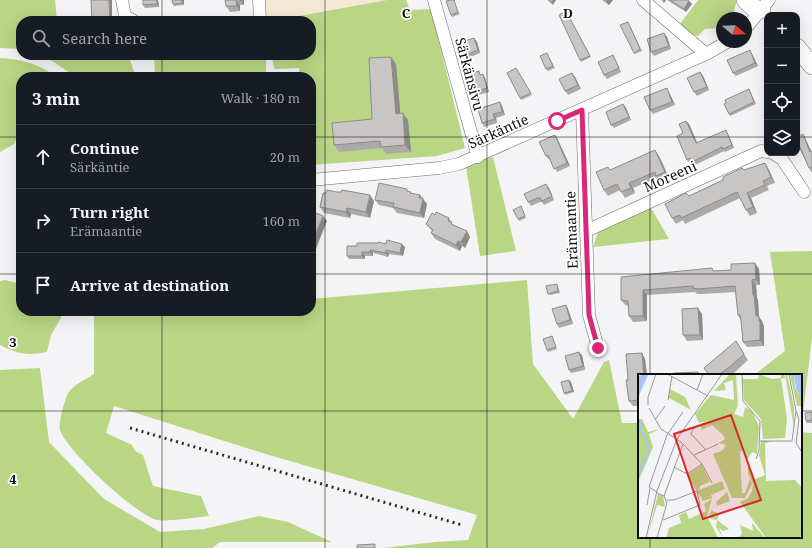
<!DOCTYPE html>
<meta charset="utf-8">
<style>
:root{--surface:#171b24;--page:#242831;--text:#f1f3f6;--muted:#9ea1a6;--line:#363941}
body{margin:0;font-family:"Noto Serif",serif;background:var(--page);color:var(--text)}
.controls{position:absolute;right:12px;top:12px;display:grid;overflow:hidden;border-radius:8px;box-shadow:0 4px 16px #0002}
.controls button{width:36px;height:36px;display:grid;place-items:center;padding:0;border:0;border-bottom:1px solid var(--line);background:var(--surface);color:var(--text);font:20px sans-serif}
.compass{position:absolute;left:716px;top:12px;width:36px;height:36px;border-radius:50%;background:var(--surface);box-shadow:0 4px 16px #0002;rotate:109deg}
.stop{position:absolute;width:12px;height:12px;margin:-9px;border:3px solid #db2777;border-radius:50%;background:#fff}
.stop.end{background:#db2777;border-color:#fff;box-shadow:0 1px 4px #0008}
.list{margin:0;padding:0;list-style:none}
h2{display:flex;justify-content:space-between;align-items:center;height:52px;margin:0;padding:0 16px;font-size:17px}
h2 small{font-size:13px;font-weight:400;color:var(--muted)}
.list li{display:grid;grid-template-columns:26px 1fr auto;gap:12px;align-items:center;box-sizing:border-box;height:64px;padding:0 16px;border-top:1px solid var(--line)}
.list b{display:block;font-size:15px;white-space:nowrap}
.list p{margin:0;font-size:13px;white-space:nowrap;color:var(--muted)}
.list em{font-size:13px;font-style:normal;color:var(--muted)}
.icon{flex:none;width:22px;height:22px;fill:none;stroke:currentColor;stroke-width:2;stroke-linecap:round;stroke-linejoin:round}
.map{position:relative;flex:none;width:812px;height:548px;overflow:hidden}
.search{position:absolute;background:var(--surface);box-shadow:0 4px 16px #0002;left:16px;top:16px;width:300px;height:44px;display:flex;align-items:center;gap:10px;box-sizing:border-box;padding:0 14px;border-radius:16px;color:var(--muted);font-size:15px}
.panel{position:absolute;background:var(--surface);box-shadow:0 4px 16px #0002;left:16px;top:72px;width:300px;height:244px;border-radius:16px}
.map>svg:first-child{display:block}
.education{fill:#f5e9d5}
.green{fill:#b8d684}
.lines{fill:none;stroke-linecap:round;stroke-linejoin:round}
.minor-casing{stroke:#6b6c6d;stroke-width:13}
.secondary-casing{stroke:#6b6c6d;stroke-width:18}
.minor{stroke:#fff;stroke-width:12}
.secondary{stroke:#fff;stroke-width:17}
.rail{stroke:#2d2d2e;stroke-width:3;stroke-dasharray:2 4;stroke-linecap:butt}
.wall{fill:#acaaa9}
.shaded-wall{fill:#8c8b8a}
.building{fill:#c8c6c5;stroke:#8c8b8a}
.route{stroke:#db2777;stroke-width:5}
.grid{fill:none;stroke:#0e0e0f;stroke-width:1;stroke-opacity:0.55}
.labels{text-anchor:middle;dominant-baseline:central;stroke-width:3.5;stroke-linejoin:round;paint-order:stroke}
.street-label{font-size:14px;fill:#0e0e0f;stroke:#fff}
.inset-river{fill:none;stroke:#a6c5f4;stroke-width:2}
.inset-road{fill:none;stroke:#98989a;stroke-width:1}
.view{fill:#d62828;fill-opacity:0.15;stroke:#d62828;stroke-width:2}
.inset-edge{fill:none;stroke:#0e0e0f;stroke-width:2}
.grid-label{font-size:13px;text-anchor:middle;font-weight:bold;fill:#0e0e0f;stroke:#fff;stroke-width:3.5;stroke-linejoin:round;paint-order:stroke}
</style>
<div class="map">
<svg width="812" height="548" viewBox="0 0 812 548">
<rect width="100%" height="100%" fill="#f4f4f6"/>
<!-- education -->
<path class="education" d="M264 0H387L271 21H266Z"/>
<!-- green -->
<path class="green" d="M0 0H55L57 21H21V49L0 48Z
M387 0H406L410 10 431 9 465 148 437 156 311 165V77H299V68L274 69 272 55H311V21H271Z
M698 0H738C733 6 736 13 731 18H722V28L705 29 698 36 690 34 680 24Z
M37 55H128L136 77H76L52 61Z
M154 55H266V77H155Z
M0 58C22 59 39 64 57 77H21V129L14 144 0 152Z
M493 157 516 251 480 256 466 166Z
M651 208 669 239 593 247 599 229Z
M812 251V337L801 431V375H754L785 351 770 252Z
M5 280 21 284V311H60L61 318 51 335 47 352C27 356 18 354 0 345V281Z
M527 280 533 364 573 419 604 362 609 360 622 423H639V537H801V432L812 433V548H383L435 542 468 540 477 515 269 455 114 406 106 433 132 445 135 451 143 455 153 486 201 496 209 516C199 517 165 522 157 520 137 516 66 450 60 430 58 423 65 398 69 392 73 385 87 379 94 374V312L311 311V299Z
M40 368 49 442 104 499 160 532 204 529 259 516 288 522 332 542H220L212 548H0V370Z"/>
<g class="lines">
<!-- minor casing -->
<g class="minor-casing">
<path id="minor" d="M122 0 125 16 134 21
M259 0 260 21
M434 0 478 157
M643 0 706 54
M746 28 769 0
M582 110 589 315 598 348
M773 153 782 159 804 192
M311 180 439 168 459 164 706 54 727 42
M586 231 761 151 767 152"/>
</g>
<!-- secondary casing -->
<g class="secondary-casing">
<path id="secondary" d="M745 0 752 7 762 10
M797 47 812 66"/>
</g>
<!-- minor -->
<use href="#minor" class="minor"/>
<!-- secondary -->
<use href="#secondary" class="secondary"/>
<!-- rail -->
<path class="rail" d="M130 428 462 525"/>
</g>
<!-- wall -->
<path class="wall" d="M143 0H158L159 7 145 8 143 5Z
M172 0H184V5L174 6 173 4Z
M225 0H244V5H240V11L230 12 226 6Z
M450 0 460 14 452 17 451 15Z
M602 0H613L609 5Z
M667 0H688L692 4 686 12Z
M566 11 591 57 581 62 580 60Z
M629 24 642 51 635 54 634 53Z
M664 33 667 37 671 49 654 56 651 52Z
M474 38 477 42 480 53 466 59 463 56Z
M752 54 758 66 736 76 733 73Z
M548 55 555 68 548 71 546 69Z
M613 55 615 59 621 72 607 79 604 75Z
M396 64 400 113 408 120 411 152 386 154 382 148 339 152 334 145 372 119Z
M516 68 532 95 521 100 520 98Z
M700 72 703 76 709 90 697 96 694 92Z
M572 73 575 77 581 89 568 95 565 91Z
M481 75 485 78 489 92 476 96 474 92Z
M750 91 756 104 730 116 729 114Z
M669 92 675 105 653 114 650 110Z
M500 102 502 106 505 115 496 118 497 123 484 127 482 123Z
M623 104 626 108 631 120 614 128 611 125Z
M686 121 689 124 697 143 728 134 734 148 725 152 724 151 695 165 692 162 690 163 687 160 683 133Z
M803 134 805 138 811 151H812V172H811L800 150 797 151V137Z
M555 135 557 138 570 166 557 172 549 158 548 159 546 156Z
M659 156 669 178 660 182 658 178 633 188 635 193 625 198 620 190 608 196 604 190 610 170Z
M768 168 775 183 767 186 769 190 751 198 757 213 750 216 746 210 740 198 685 224 683 220 676 224 672 218 689 196 744 170Z
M549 188 554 200 544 205 542 202H540L531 206 528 202Z
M409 192 412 194 422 198 427 204 424 218 397 213 393 208 379 205 375 200Z
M374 201 370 218 351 214 350 218 324 213 320 207Z
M521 206 526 218 519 221 518 219Z
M435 215 449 218 453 225 470 237 465 248 462 246 460 251 435 239 431 233 432 231 426 224Z
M347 246 405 247 403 256 389 254 388 257 373 253V256H365V259H349L347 256Z
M755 263 759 269 760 285H756L757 298 758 300 759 317 762 321 763 324 764 326V346L747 347 743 342 741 321 738 315 736 292 702 294H697L695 292 647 295V321L633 322 629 316V306L625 305 621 300V277L731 270Z
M558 286 560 293 550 295 548 294Z
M566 305 568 309 573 324 559 328 557 324Z
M702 314 703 340 687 341 683 335Z
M552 336 553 338 557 349 548 352 547 350Z
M736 341 748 360 735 372 730 375H709Z
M642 353 645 359 647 375H639V406H633L629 401 628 380Z
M582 355 585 370 571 373 569 370Z
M569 380 571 382 574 392 565 395 564 393Z
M812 412V423H807L806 421Z"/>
<!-- shaded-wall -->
<path class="shaded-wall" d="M109 0H112V21H110Z
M157 0H158L159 7 157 4Z
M182 0H184V5L182 3Z
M236 0 240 5V11L237 6Z
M240 0H244V5Z
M553 0H556L553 5 551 3Z
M607 0H613L609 5 606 2Z
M662 0H666L664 3Z
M689 1 692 4 686 12 684 9Z
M664 33 667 37 671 49 669 46Z
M474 38 477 42 480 53 478 50Z
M750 50 758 66 755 63Z
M391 57 396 64 401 121 396 114Z
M700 72 703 76 709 90 707 87Z
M572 73 575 77 581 89 578 85Z
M483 74 485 78 489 92 487 88Z
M667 88 669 92 675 105 672 102Z
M500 102 502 106 505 115 502 112Z
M623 104 626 108 631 120 629 117Z
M403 113 408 120 411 152 405 145Z
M493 114 496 118 497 123 495 119Z
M686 121 689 124 699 147 696 143Z
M726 130 728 134 734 148 732 145Z
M803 134 805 138 812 153 810 152Z
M555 135 557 138 570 166 567 163Z
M655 150 659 156 669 178 665 172Z
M765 163 768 168 775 183 771 177Z
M629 183 633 188 635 193 631 188Z
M546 184 549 188 554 200Z
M747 193 751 198 757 213 753 207Z
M370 195 374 201 370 218 366 212Z
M420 195 427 204 424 218 420 213Z
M347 208 351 214 350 218 346 212Z
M323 216 327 221 311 261V246Z
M467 231 470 237 465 248 461 242Z
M458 241 462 246 460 251 456 245Z
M402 244 405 247 403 256 400 253Z
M370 250 373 253V256L370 252Z
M386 250 389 254 388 257 386 253Z
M362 252 365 256V259L362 256Z
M755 263 759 269 760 285 756 279Z
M752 280 756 285 757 298 758 300 759 317 762 321 763 324 764 326V346L760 340 753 295Z
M643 290 647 295V321L643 316Z
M566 305 568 309 573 324 570 320Z
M698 308 702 314 703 340 700 335Z
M579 352 582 355 585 370 583 366Z
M642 353 645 359 647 375H644Z
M569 380 571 382 574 392 572 391Z"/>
<!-- building -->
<path class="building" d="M91 0H109L110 21H92Z
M143 0H157V4L143 5Z
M172 0H182V3L173 4Z
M225 0H236L237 6H226Z
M450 0H454L458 12 451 15 446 1Z
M548 0H553L551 3Z
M670 0H688L689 1 684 9Z
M566 11 590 56 580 60 559 15Z
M628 22 640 49 634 53 620 25Z
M664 33 669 46 651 52 647 39Z
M474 38 478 50 463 56 459 43Z
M750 50 755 63 733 73 727 60Z
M547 53 553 66 546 69 540 56Z
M613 55 619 68 604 75 598 62Z
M391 57 396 114 403 113 405 145 381 147 380 141 334 145 332 123 372 119 369 58Z
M516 68 531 93 520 98 507 73Z
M479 71 480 75 483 74 487 88 474 92 468 74Z
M700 72 707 87 694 92 687 78Z
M572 73 578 85 565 91 559 79Z
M667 88 672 102 650 110 644 97Z
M749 89 754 102 729 114 724 104 726 103 725 100Z
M500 102 502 112 493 114 495 119 482 123 478 109Z
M623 104 629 117 611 125 606 112Z
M686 121 696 143 726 130 732 145 723 149 722 147 692 162 690 158 687 160 677 136 683 133 679 124Z
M803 134 810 152 812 151V167L809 168 799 145 797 146V137Z
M555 135 567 163 554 169 548 155 546 156 539 142Z
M655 150 665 172 656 176 655 172 629 183 631 188 621 192 617 184 604 190 596 172 608 167 610 170Z
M765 163 771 177 763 181 765 185 747 193 753 207 746 210 737 192 681 218 680 215 672 218 665 204 686 193 689 196 723 180V177L742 168 744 170Z
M379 183 407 189V191L411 192 410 193 420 195 419 198H423L420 213 393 207 394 203 375 200Z
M546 184 552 196 542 201 540 198H537L528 202 524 194Z
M327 190 337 192H341L342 190 370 195 366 212 347 208 346 212 320 207 323 193H326Z
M521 206 525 216 518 219 513 210Z
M311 211 323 216 311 246Z
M436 212 449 218 448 221 452 222 451 224 467 231 461 242 458 241 456 245 431 233 433 230 426 224 432 213 435 215Z
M387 240 402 244 400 253 386 250V253L370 250V252H362V256H347V246H357V243H378V242L386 244Z
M755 263 756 279 752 280 753 295H754L756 316H759V321H760V340L743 342 741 320 740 315H738L735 286 698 289 693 288V286L643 290V316H629L628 301 621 300V277L712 268 713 271 731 270V264Z
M557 284 558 291 548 294 546 286Z
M566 305 570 320 557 324 552 309Z
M698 308 700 335H683L682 309Z
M552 336 556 347 547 350 543 339Z
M736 341 744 354 731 366 718 375H709L704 368Z
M579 352 583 366 569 370 565 356Z
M642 353 644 375H639V400L629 401 626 380H628L626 354Z
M698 372 699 375H674V373Z
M569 380 572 391 564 393 561 382Z
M812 412V420L806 421 805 413Z
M375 544V548H357V545Z"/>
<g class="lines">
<!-- route -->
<path class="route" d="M557 121 582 110 589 315 598 348"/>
</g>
<!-- grid -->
<path class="grid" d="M162 0V21M325 0V548M487 0V548M650 0V375M162 55V77M0 137H21M311 137H767M797 137H812M0 274H21M311 274H812M162 311V548M0 411H639M801 411H812M650 537V548"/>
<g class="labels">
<!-- street labels -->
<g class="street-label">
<text transform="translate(470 74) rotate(75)">Särkänsivu</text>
<text transform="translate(498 131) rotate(-24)">Särkäntie</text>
<text transform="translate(670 176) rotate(-24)">Moreeni</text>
<text transform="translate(571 230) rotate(-92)">Erämaantie</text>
</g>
</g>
<!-- overview -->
<g transform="translate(638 374)">
<rect width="164" height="164" fill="#f4f4f6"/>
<path d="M92 0H98L100 31 96 40 105 43 107 33 114 37 121 52 119 80 114 78 109 86 105 77H102L104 119H107L112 105 114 110 107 124H94L75 80 84 77 88 71 81 69 87 65 85 61 74 51 64 56 62 50 81 45 61 49 57 40 73 21 96 26 95 6 86 9 88 16 76 17ZM121 0 134 5 143 4V0H146L147 5 143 4 149 45 147 64 125 65 123 45 106 26 105 5H120ZM147 0H149L156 33V54ZM152 0H156L157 14 164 24V32H159ZM32 15 47 23 53 36 31 24V21H34L31 20ZM0 45H4L10 58 22 55 11 60 15 73 0 108ZM123 67H137L127 69 128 107 157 106 164 114V159L161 164H128L102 128 110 124 114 117 115 110 110 100V91L117 105 127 101 121 81ZM64 91 72 108 62 112 61 116 84 107 87 115 73 121 74 124 65 127 50 103V100ZM89 118 92 127 79 132 78 128ZM20 120 25 122 27 133 19 131 9 164ZM74 125 69 142 80 164H28L31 154 43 149 41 141 48 138 51 145 68 137 66 130ZM77 129 73 136 81 140 79 146 91 155 85 157 81 154 85 164 78 153 79 146 73 145 71 141ZM114 149 127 164H100L104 160 102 151 115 157Z" fill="#b8d684"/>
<path d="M5 0 10 1 0 24V3ZM156 0H164V24L158 15Z" fill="#a6c5f4"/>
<path class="inset-river" d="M0 45 4 51 2 57 8 65 11 76 0 103"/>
<path class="inset-road" d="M29 0 70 22M104 0 105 27 122 47 121 76 118 85M59 16 65 0M30 26 34 2M10 31V23L18 0M11 34 23 55 43 68 64 90 74 109M158 37 161 45 158 69 164 78M17 46 27 32M56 54 53 60 68 76M122 67H154L158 37 151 0M56 81 80 70M36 93 49 100 64 90M19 118 11 113 29 61 45 38M19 119 26 122 29 129 19 164M26 122 45 70M9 131 12 114M25 146 62 131 59 117 36 126H29M8 164 19 117 39 65 84 0"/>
<path class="view" d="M93 41 123 126 65 145 36 60Z"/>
<rect width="164" height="164" class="inset-edge"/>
</g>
<g class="grid-label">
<text x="406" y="18">C</text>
<text x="568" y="18">D</text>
<text x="13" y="347">3</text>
<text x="13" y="484">4</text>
</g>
</svg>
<div class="controls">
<button>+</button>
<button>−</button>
<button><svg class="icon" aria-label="locate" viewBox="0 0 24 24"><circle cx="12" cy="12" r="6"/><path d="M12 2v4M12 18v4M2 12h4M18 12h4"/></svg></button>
<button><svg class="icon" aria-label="layers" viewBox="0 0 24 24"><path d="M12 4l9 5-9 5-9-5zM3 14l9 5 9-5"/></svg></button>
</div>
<svg class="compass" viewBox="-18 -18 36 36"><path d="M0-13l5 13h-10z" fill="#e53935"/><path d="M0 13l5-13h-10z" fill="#9ea1a6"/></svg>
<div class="stop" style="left:557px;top:121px"></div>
<div class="stop end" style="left:598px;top:348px"></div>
<div class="search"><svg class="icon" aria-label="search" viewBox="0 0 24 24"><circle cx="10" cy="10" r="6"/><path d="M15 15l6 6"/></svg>Search here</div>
<section class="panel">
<h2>3 min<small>Walk · 180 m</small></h2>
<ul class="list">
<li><svg class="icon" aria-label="ahead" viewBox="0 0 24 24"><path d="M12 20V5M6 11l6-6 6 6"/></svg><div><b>Continue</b><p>Särkäntie</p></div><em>20 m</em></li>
<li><svg class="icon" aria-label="right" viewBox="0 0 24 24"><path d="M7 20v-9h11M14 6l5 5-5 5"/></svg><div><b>Turn right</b><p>Erämaantie</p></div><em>160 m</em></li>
<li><svg class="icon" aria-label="arrive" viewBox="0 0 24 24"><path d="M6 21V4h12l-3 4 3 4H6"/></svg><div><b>Arrive at destination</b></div></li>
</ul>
</section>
</div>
